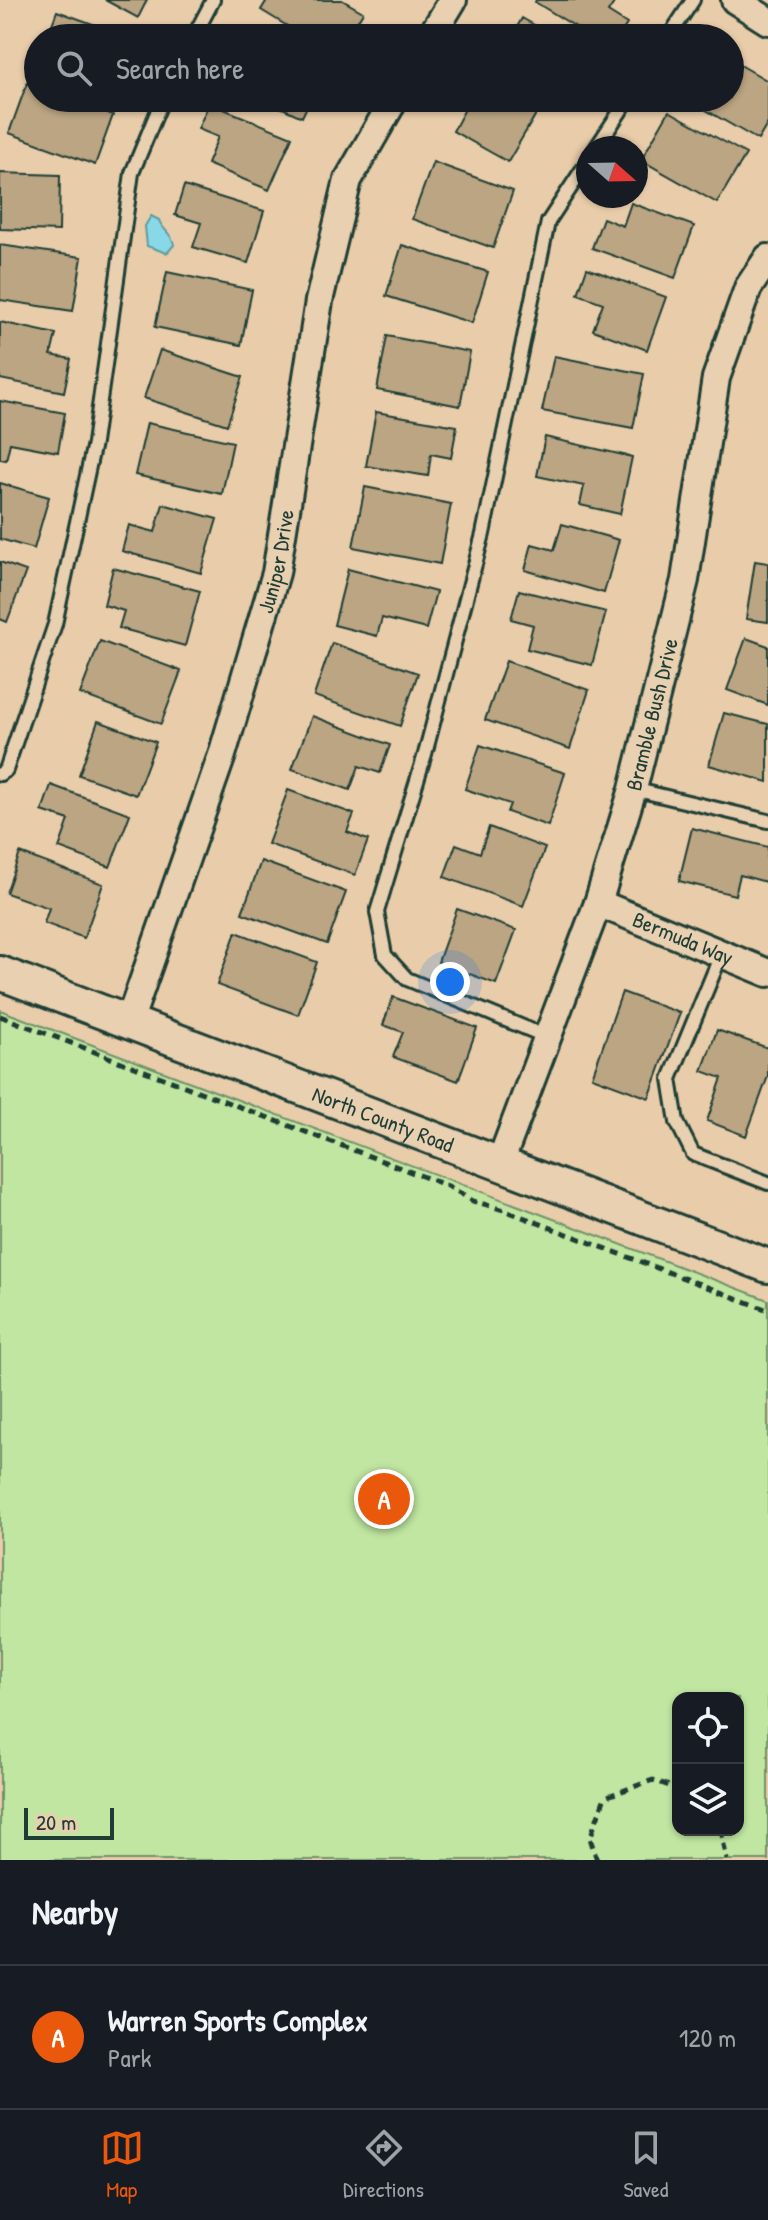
<!DOCTYPE html>
<style>
:root{--surface:#171b24;--page:#242831;--text:#f1f3f6;--muted:#9ea1a6;--line:#363941;--accent:#ea580c}
body{margin:0;font-family:"Patrick Hand",sans-serif;background:var(--page);color:var(--text)}
.controls{position:absolute;right:24px;bottom:24px;display:grid;overflow:hidden;border-radius:16px;box-shadow:0 2px 6px #0004}
.controls button{width:72px;height:72px;display:grid;place-items:center;padding:0;border:0;border-bottom:2px solid var(--line);background:var(--surface);color:var(--text);font:40px sans-serif}
.compass{position:absolute;left:576px;top:136px;width:72px;height:72px;border-radius:50%;background:var(--surface);box-shadow:0 2px 6px #0004;rotate:110deg}
.scale{position:absolute;left:24px;bottom:20px;width:90px;box-sizing:border-box;padding-left:8px;border:4px solid #1f3d34;border-top:0;font-size:22px;line-height:28px;white-space:nowrap;color:#1f3d34;-webkit-text-stroke:6px #e8d0b0;paint-order:stroke}
.you{position:absolute;left:450px;top:982px;width:28px;height:28px;margin:-20px;border:6px solid #fff;border-radius:50%;background:#1a73e8;box-shadow:0 0 0 12px #1a73e833}
.badge{display:grid;place-items:center;width:52px;height:52px;border-radius:50%;background:var(--accent);color:#fff;font-size:26px;font-weight:700}
.pin{position:absolute;translate:-50% -50%;border:4px solid #fff;box-shadow:0 2px 8px #0006}
.list{margin:0;padding:0;list-style:none}
h2{display:flex;justify-content:space-between;align-items:center;height:104px;margin:0;padding:0 32px;font-size:34px}
h2 small{font-size:26px;font-weight:400;color:var(--muted)}
.list li{display:grid;grid-template-columns:52px 1fr auto;gap:24px;align-items:center;box-sizing:border-box;height:144px;padding:0 32px;border-top:2px solid var(--line)}
.list b{display:block;font-size:30px;white-space:nowrap}
.list p{margin:0;font-size:26px;white-space:nowrap;color:var(--muted)}
.list em{font-size:26px;font-style:normal;color:var(--muted)}
.icon{flex:none;width:44px;height:44px;fill:none;stroke:currentColor;stroke-width:2;stroke-linecap:round;stroke-linejoin:round}
.map{position:relative;flex:none;width:768px;height:1860px;overflow:hidden}
.search{position:absolute;background:var(--surface);box-shadow:0 2px 6px #0004;left:24px;right:24px;top:24px;height:88px;display:flex;align-items:center;gap:20px;box-sizing:border-box;padding:0 28px;border-radius:44px;color:var(--muted);font-size:30px}
.sheet{height:248px;background:var(--surface)}
nav{display:flex;justify-content:space-around;align-items:center;box-sizing:border-box;height:112px;border-top:2px solid var(--line);background:var(--surface);font-size:22px;color:var(--muted)}
nav a{display:grid;justify-items:center;gap:4px}
nav .on{color:var(--accent)}
.map>svg:first-child{display:block}
.green{fill:#c0e6a1;stroke:#70926a;stroke-width:2;fill-rule:evenodd}
.water{fill:#89d8e7;stroke:#5f9a9f;stroke-width:2}
.building{fill:#bba583;stroke:#1f3d34;stroke-width:2}
.lines{fill:none;stroke-linecap:round;stroke-linejoin:round}
.service-casing{stroke:#1f3d34;stroke-width:18}
.minor-casing{stroke:#1f3d34;stroke-width:32}
.tertiary-casing{stroke:#1f3d34;stroke-width:38}
.path{stroke:#1f3d34;stroke-width:5;stroke-dasharray:8 6;stroke-linecap:butt}
.service{stroke:#e8d0b0;stroke-width:12}
.minor{stroke:#e8d0b0;stroke-width:26}
.tertiary{stroke:#e8d0b0;stroke-width:32}
.labels{text-anchor:middle;dominant-baseline:central;stroke-width:7;stroke-linejoin:round;paint-order:stroke}
.street-label{font-size:22px;fill:#1f3d34;stroke:#e8d0b0}
</style>
<div class="map">
<svg width="768" height="1860" viewBox="0 0 768 1860">
<rect width="100%" height="100%" fill="#e9cdaa"/>
<filter id="ink" filterUnits="userSpaceOnUse"><feTurbulence type="fractalNoise" baseFrequency=".0125" numOctaves="2"/><feDisplacementMap in="SourceGraphic" scale="16" xChannelSelector="R" yChannelSelector="G"/><feConvolveMatrix kernelMatrix="1 2 1 2 8 2 1 2 1" color-interpolation-filters="sRGB"/></filter>
<g filter="url(#ink)">
<!-- green -->
<path class="green" d="M0 1010 768 1300V1860H0ZM678 1698H738V1830H678Z"/>
<!-- water -->
<path class="water" d="M151 216 159 220C162 230 173 234 174 245L167 253 147 246 145 226Z"/>
<!-- building -->
<path class="building" d="M105 0H147L138 18Z
M267 0H342L363 12 347 38H307L261 10Z
M536 0H616L608 12 627 24 618 38H594L535 2Z
M57 11 118 33 116 38H47Z
M522 18 557 38H511Z
M730 59 768 81V123L758 140 685 98H730Z
M27 83 38 87V98H67L113 115 95 165 9 133Z
M260 98H311L302 117Z
M471 98H508L536 114 508 162 453 131Z
M547 98H581L573 113Z
M209 103 292 137 269 190 207 164 218 137 198 129Z
M669 111 746 154 717 203 641 160Z
M433 162 513 191 493 248 412 219Z
M0 173 60 175 59 231 0 229Z
M184 186 264 211 248 263 193 247 201 223 175 215Z
M631 203 694 226 675 278 592 248 603 218 623 226Z
M0 245 82 257 73 311 0 300Z
M402 245 488 272 472 323 386 296Z
M587 268 666 297 647 350 593 330 603 303 578 294Z
M167 272 252 290 241 345 155 327Z
M0 322 56 334 51 355 71 359 64 392 0 379Z
M387 336 470 352 460 406 377 390Z
M160 350 243 377 227 425 144 398Z
M554 356 644 374 633 428 542 411Z
M0 401 65 413 58 452 10 443 6 460 0 459Z
M376 412 457 426 451 458 431 454 428 476 366 466Z
M147 423 233 442 222 494 135 475Z
M545 437 632 457 620 514 580 505 584 486 537 476Z
M0 483 49 497 34 549 0 539Z
M365 487 451 504 440 564 353 547Z
M163 504 217 519 201 573 122 551 129 525 155 532Z
M562 524 619 540 604 593 525 570 532 544 554 550Z
M755 561 768 563V622L746 619Z
M0 562 26 571 7 622 0 619Z
M113 568 200 591 185 646 119 628 124 611 104 605Z
M348 569 436 592 426 629 382 618 377 636 334 625Z
M519 590 606 612 592 665 527 649 533 625 511 619Z
M746 638 768 646V705L727 690Z
M100 641 181 671 161 724 80 694Z
M332 643 418 673 400 726 314 696Z
M506 661 589 690 570 749 485 720Z
M724 713 768 724V782L709 765Z
M312 716 390 745 380 773 359 766 350 790 292 769Z
M98 721 156 742 136 795 79 775Z
M480 745 565 773 548 826 507 812 510 804 465 789Z
M51 785 130 814 110 867 59 848 69 820 42 811Z
M288 790 354 814 347 832 368 840 355 875 268 844Z
M489 827 545 848 523 906 444 877 456 844 480 853Z
M692 828 768 847 766 882 740 875 735 895 679 881Z
M20 853 103 884 84 938 44 923 49 908 6 893Z
M261 861 346 892 327 944 242 913Z
M457 909 516 930 496 984 438 962Z
M236 932 317 962 298 1015 217 985Z
M622 992 680 1013 649 1098 592 1077Z
M393 997 477 1028 458 1081 393 1057 403 1032 383 1025Z
M717 1030 768 1048V1076L746 1136 707 1121 722 1078 702 1071Z"/>
<g class="lines">
<!-- service casing -->
<g class="service-casing">
<path id="service" d="M193 38 213 0
M668 38 693 0
M596 148 629 98
M0 774 6 770 55 624 94 443 132 173 163 98
M633 789 768 821
M721 955 670 1079 677 1122 693 1154 768 1183
M547 1037 407 979 385 955 377 912 425 754 483 534 548 222 588 161"/>
</g>
<!-- minor casing -->
<g class="minor-casing">
<g id="minor">
<path d="M735 0 768 21"/>
<path d="M430 38 453 0"/>
<path id="s1" d="M598 903 768 973"/>
<path id="s2" d="M129 1022 222 755 276 573 319 301 348 180 395 98"/>
<path id="s3" d="M500 1163 598 903 633 789 685 580 716 378 748 288 768 258"/>
</g>
</g>
<!-- tertiary casing -->
<g class="tertiary-casing">
<g id="tertiary">
<path id="s4" d="M0 973 768 1266"/>
</g>
</g>
<!-- path -->
<path class="path" d="M0 1016 448 1186 473 1201 504 1210 768 1310
M721 1830 727 1860
M597 1860 590 1838 605 1797 653 1780 678 1789"/>
<!-- service -->
<use href="#service" class="service"/>
<!-- minor -->
<use href="#minor" class="minor"/>
<!-- tertiary -->
<use href="#tertiary" class="tertiary"/>
</g>
</g>
<g class="labels">
<!-- street labels -->
<g class="street-label">
<text stroke="none"><textPath href="#s2" startOffset="484">Juniper Drive</textPath></text>
<text stroke="none"><textPath href="#s3" startOffset="474">Bramble Bush Drive</textPath></text>
<text stroke="none"><textPath href="#s1" startOffset="92">Bermuda Way</textPath></text>
<text stroke="none"><textPath href="#s4" startOffset="410">North County Road</textPath></text>
</g>
</g>
</svg>
<div class="controls">
<button><svg class="icon" aria-label="locate" viewBox="0 0 24 24"><circle cx="12" cy="12" r="6"/><path d="M12 2v4M12 18v4M2 12h4M18 12h4"/></svg></button>
<button><svg class="icon" aria-label="layers" viewBox="0 0 24 24"><path d="M12 4l9 5-9 5-9-5zM3 14l9 5 9-5"/></svg></button>
</div>
<svg class="compass" viewBox="-18 -18 36 36"><path d="M0-13l5 13h-10z" fill="#e53935"/><path d="M0 13l5-13h-10z" fill="#9ea1a6"/></svg>
<div class="scale">20 m</div>
<div class="you"></div>
<div class="pin badge" style="left:384px;top:1499px">A</div>
<div class="search"><svg class="icon" aria-label="search" viewBox="0 0 24 24"><circle cx="10" cy="10" r="6"/><path d="M15 15l6 6"/></svg>Search here</div>
</div>
<section class="sheet">
<h2>Nearby<small></small></h2>
<ul class="list">
<li><span class="badge">A</span><div><b>Warren Sports Complex</b><p>Park</p></div><em>120 m</em></li>
</ul>
</section>
<nav>
<a class="on"><svg class="icon" aria-label="map" viewBox="0 0 24 24"><path d="M3 6l6-2 6 2 6-2v14l-6 2-6-2-6 2zM9 4v14M15 6v14"/></svg>Map</a>
<a><svg class="icon" aria-label="directions" viewBox="0 0 24 24"><path d="M12 3l9 9-9 9-9-9zM9 14v-3h6M13 9l2 2-2 2"/></svg>Directions</a>
<a><svg class="icon" aria-label="saved" viewBox="0 0 24 24"><path d="M7 4h10v16l-5-4-5 4z"/></svg>Saved</a>
</nav>
